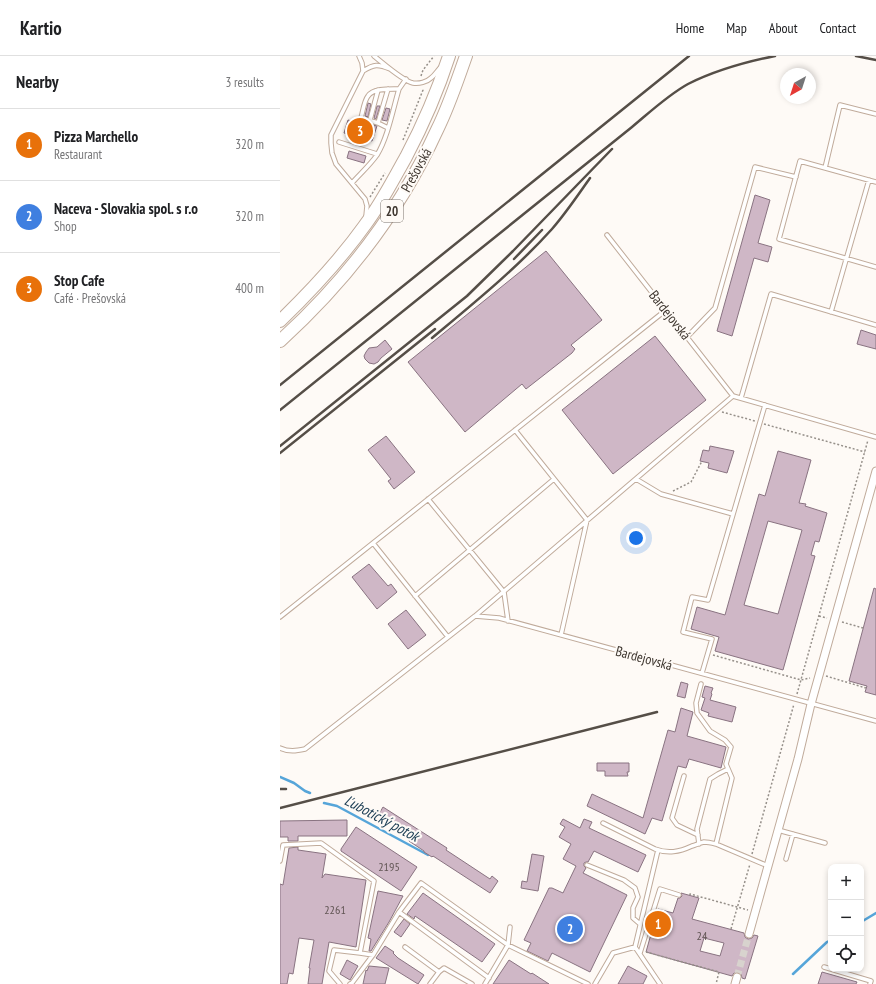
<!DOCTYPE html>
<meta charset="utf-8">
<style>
:root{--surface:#fff;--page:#f2f2f2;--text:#202124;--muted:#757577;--line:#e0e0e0;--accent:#0b8043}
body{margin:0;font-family:"PT Sans Narrow",sans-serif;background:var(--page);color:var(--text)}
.controls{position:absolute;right:12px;bottom:12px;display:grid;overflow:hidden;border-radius:8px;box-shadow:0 2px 6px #0003}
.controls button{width:36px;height:36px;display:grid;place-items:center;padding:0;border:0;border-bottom:1px solid var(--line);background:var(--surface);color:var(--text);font:20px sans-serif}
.compass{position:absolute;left:500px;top:12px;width:36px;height:36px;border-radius:50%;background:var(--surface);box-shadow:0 2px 6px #0003;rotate:219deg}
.you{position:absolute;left:356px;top:482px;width:14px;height:14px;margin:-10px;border:3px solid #fff;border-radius:50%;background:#1a73e8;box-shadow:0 0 0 6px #1a73e833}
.badge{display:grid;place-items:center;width:26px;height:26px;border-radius:50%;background:var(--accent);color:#fff;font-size:13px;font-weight:700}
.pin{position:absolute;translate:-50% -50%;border:2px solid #fff;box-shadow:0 1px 4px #0006}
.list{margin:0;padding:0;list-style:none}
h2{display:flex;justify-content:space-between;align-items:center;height:52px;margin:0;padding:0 16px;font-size:17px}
h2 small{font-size:13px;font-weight:400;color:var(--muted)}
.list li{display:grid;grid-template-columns:26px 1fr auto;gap:12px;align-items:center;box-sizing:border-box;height:72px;padding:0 16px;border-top:1px solid var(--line)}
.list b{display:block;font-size:15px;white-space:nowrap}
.list p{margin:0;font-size:13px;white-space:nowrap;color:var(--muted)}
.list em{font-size:13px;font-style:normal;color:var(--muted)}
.icon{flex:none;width:22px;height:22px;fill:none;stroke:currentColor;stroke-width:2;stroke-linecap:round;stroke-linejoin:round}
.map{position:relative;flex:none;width:596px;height:928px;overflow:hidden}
header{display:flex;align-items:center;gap:24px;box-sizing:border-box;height:56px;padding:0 20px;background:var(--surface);border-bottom:1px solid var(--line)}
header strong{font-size:19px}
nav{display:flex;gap:22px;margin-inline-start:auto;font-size:14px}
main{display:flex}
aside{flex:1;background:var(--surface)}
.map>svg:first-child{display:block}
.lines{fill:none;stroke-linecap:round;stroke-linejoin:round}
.stream{stroke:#56a5d9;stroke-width:2.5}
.building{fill:#cfb7c6;stroke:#897381;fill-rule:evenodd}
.street-tunnel{stroke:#d8d3ce;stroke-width:7;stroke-dasharray:7 3.5;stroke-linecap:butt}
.lane-casing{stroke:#c0ab9b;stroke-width:5.5}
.street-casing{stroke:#c0ab9b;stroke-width:9}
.primary-casing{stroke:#c0ab9b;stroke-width:14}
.path{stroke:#96908a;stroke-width:1.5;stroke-dasharray:2 2;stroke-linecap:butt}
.lane{stroke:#fff;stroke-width:3.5}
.street{stroke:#fff;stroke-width:7}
.primary{stroke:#fff;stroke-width:12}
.rail{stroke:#554e47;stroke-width:2.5}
.labels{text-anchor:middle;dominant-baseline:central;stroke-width:4;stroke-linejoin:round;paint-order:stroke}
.number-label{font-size:12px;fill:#625655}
.shield{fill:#fefaf6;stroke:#78716b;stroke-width:1}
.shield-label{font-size:13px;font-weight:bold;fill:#3e362f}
.street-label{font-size:14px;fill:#3e362f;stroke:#fefaf6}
.water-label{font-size:15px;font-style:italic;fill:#1a3c53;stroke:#fefaf6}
</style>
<header>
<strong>Kartio</strong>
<nav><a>Home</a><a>Map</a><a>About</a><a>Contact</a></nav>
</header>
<main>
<aside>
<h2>Nearby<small>3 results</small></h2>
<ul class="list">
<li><span class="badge" style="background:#e8710a">1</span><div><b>Pizza Marchello</b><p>Restaurant</p></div><em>320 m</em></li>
<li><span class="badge" style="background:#3f7fe0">2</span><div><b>Naceva - Slovakia spol. s r.o</b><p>Shop</p></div><em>320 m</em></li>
<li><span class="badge" style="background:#e8710a">3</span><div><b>Stop Cafe</b><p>Café · Prešovská</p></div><em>400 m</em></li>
</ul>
</aside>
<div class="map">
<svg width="596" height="928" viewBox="0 0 596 928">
<rect width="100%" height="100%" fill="#fefaf6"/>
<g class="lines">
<!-- stream -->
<path class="stream" d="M0 721 14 727 25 735 30 737
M44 747 57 750 148 799
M581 866 596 857
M513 918 547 886 551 884"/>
</g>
<!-- building -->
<path class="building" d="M88 47 91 48 88 61 85 60Z
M97 50H100L96 63 94 62Z
M106 52 110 53 107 65 102 64Z
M68 64 79 67V65L97 70 92 85 64 77Z
M69 95 86 100 84 107 67 102Z
M475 139 490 144 478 187 492 191 488 206 474 202 452 280 437 275Z
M266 195 322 264 291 289 295 293 292 297 246 333 242 328 185 376 128 306Z
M581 274 596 279V293L577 288Z
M375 280 426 344 333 418 282 354Z
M105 284 112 293 101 302 98 306 94 308 89 307 85 303 84 300 86 296 89 292 97 291Z
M106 380 135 416 114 433 108 425 111 423 88 394Z
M430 390 454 395 447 417 428 412 429 407 420 405 423 394 429 395Z
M498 395 531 404 519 447 526 448 525 450 547 457 539 486 535 485 531 499 535 500 503 614 435 595 439 581 411 573 417 551 445 559 479 438 485 440ZM488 465 522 474 498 558 464 549Z
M89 508 108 530 111 528 117 536 97 553 72 521Z
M594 532 596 533V639L585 636 587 630 569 625Z
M126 554 146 579 128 593 108 568Z
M401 626 408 628 405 642 397 640Z
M425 630 433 632 431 637 432 638 430 644 456 651 452 666 428 660 429 657 421 654 425 642 422 641Z
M401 652 413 656 407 680 446 691 441 712 409 703 406 712 398 710 382 765 372 762 365 778 307 750 312 738 363 762 388 674 395 676Z
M317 707H349V716H347L348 720H325V715H317Z
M103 751 167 792 166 794 210 823 212 820 218 825 210 837 153 800 152 801 144 796V795L129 785 132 779 99 758Z
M283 763 300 772 304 763 312 766 309 772 366 799 358 816 314 795 308 806H306L304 807V810L306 812 303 817 347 839 310 916 272 897 268 905 247 895 251 887 244 884 269 832H272L283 837 296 810 283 803 291 788 279 781 285 771 280 768Z
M67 764V780H18V785H8V781H0V765Z
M76 771 137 811 121 835 61 795V793Z
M18 791V794L46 798 42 822 45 818 86 824 76 891 49 886 42 928H28L30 912H29L34 884 19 882 13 918 9 917 7 928H0V828L3 829 9 792Z
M252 798 264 800 258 835 241 832 242 825 247 826Z
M98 835 123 840 109 866 91 895H89L91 883 88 882Z
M143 837 215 888 202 906 135 860 134 863 127 858Z
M401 837 419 842 412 863 464 877 465 881 468 883 472 882 474 879 478 880 465 923 462 922 461 918 458 916 454 917 452 920 366 896 378 853 393 857 398 842H400L402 840ZM424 882 444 887 440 900 420 895Z
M124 863 130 868 121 881 114 876Z
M105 890 114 896 113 897 118 902 144 919 138 928 96 902Z
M67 904 78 910 70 924 60 918Z
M229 904 251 918 252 917 269 928H213Z
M89 910 109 912 105 928H83L86 914 87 915Z
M348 910 367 920 363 928H338Z
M542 916 577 926 576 928H538Z"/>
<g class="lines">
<!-- street-tunnel -->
<path class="street-tunnel" d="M457 921 469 878"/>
<!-- lane casing -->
<g class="lane-casing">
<path id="lane" d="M79 0 82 7 83 15
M94 0C103 7 123 25 133 27 139 28 147 26 151 22 155 19 157 15 160 12
M90 64 98 34
M98 67 108 33
M108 72 98 67 81 62C83 55 84 45 88 40 93 32 110 33 119 33L126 23
M59 86 97 98
M545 112 560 49 596 58
M596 126 520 105 499 183 596 211
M72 127C80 118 90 109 97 99 108 81 113 53 119 33
M86 160 87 150 85 143 56 108 52 97 51 87V79L83 15C94 8 98 8 110 13
M327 179 453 340 596 381
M551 256 589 124
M407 281 435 252 475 111 516 121
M461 342 491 238 596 269
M235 374 307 464 281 579
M356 423 381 438 453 458
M148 443 224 536 228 565
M93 487 168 581
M135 540 274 423
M195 560 453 340
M0 561 386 254
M422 617 432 583 403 576 412 541 428 544 485 349
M421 628 416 647 417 657 430 675 445 684 451 691 446 708 452 722 436 788
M0 692C9 696 16 695 25 693L195 560 219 562 596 665
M404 720 392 762 397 769 418 779
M323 767 375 793C388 798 399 796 412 790 416 789 419 787 424 786 428 786 432 787 436 788L488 810
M498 774 545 787
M419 788 417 773 430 723 438 718 448 713
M378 794 355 891 380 928
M506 803 513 778
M0 805 3 789 41 787 94 825 80 897 54 894 49 915 60 928
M307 809 344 824 355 832 358 841 353 852V862L360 868
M125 891 159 916 150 928
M80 897 93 899 119 856
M360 897 380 833 399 839
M544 911 591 925 590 928
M159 916 164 912 192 928
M209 922 119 856 141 827 228 889 308 928
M70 928 72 927 93 899
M205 928 228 889 230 871
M315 928 333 897 355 891"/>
</g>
<!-- street casing -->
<g class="street-casing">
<path id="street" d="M469 878 518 703 531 648 596 415
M455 928 457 921"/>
</g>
<!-- primary casing -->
<g class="primary-casing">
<path id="primary" d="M0 265C31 235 60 204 85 169 101 148 113 124 126 101 144 67 157 37 169 0
M0 285C66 225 120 155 157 74 169 50 177 25 186 0"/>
</g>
<!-- path -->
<path class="path" d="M141 20 143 14 154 0
M123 84 143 34V32
M90 141 105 117
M442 356 475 365
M484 368 585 396
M393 435 411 426 422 405
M539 560 547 562
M562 566 583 572
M433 599 521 624 530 622
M546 620 586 632
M517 638 588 384
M472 798 514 648
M410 839V838L468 854
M451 873 470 808
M366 896 439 916 436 928"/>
<!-- lane -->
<use href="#lane" class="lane"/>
<!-- street -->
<use href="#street" class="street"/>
<!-- primary -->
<use href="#primary" class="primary"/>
<!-- rail -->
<path class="rail" d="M576 0 596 4
M234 203 262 174
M152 282C194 247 236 213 272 173 286 157 298 139 310 122
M0 329 409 0
M0 354 352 71C370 56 388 39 408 28 436 14 465 6 495 0
M0 390 187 240 233 195 332 93
M0 397 155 273
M0 733H6
M0 752 377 656"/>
</g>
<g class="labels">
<!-- number labels -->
<g class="number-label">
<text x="109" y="810">2195</text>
<text x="55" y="853">2261</text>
<text x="422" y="879">24</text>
</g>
<!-- shield labels -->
<rect class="shield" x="101" y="144" width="22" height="22" rx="3"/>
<g class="shield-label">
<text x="112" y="155">20</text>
</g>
<!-- street labels -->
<g class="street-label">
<text transform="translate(136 114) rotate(-61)">Prešovská</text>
<text transform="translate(390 259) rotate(52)">Bardejovská</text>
<text transform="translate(364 602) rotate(15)">Bardejovská</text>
</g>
<!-- water labels -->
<g class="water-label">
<text transform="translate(102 762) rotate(28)">Ľubotický potok</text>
</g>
</g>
</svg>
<div class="controls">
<button>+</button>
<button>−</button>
<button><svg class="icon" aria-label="locate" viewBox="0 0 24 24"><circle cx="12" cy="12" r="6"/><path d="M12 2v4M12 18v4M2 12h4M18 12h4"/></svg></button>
</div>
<svg class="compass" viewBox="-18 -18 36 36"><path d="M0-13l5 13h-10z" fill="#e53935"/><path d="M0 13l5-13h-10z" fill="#757577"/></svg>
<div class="you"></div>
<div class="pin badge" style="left:378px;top:868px;background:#e8710a">1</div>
<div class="pin badge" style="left:290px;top:873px;background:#3f7fe0">2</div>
<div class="pin badge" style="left:80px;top:75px;background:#e8710a">3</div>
</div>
</main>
